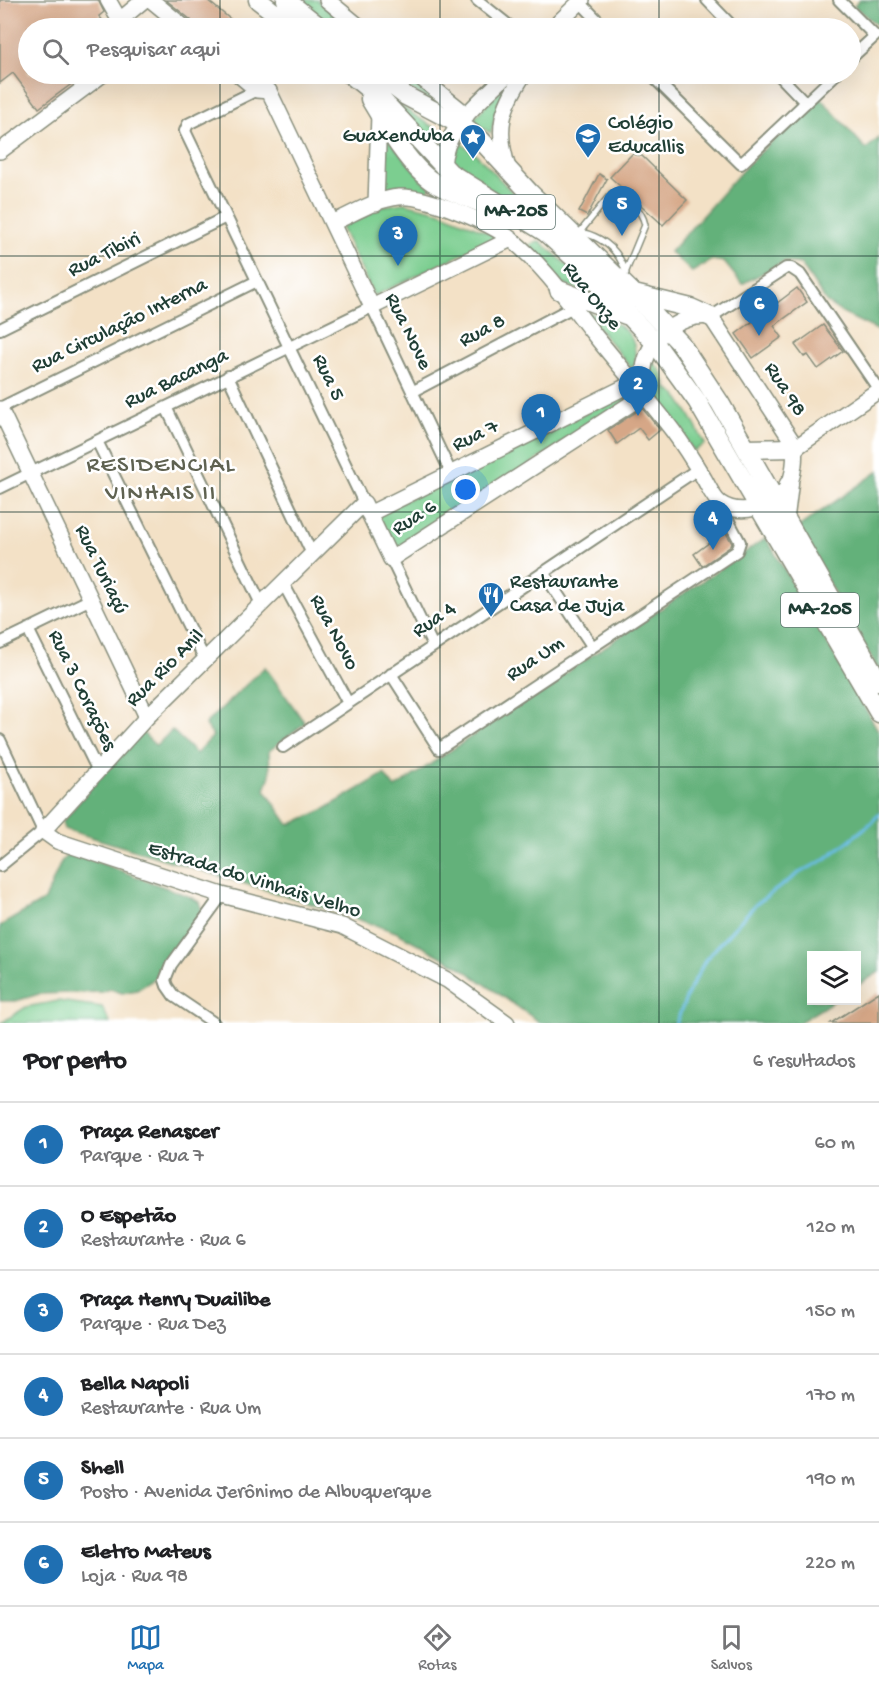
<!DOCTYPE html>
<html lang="pt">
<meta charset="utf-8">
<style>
:root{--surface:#fff;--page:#f6f6f6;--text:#202124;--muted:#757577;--line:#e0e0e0;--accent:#1f6fb2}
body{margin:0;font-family:"Gochi Hand",sans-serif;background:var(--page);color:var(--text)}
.controls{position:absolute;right:18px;bottom:18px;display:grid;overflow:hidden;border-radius:0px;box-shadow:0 6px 24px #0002}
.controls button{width:54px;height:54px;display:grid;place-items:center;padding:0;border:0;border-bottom:2px solid var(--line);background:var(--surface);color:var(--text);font:30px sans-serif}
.you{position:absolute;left:466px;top:490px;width:21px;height:21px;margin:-15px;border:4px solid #fff;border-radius:50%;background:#1a73e8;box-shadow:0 0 0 9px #1a73e833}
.badge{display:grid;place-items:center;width:39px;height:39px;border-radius:50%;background:var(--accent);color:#fff;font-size:20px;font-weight:700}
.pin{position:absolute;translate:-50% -50px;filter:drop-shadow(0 2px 3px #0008)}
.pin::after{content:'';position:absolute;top:32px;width:21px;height:18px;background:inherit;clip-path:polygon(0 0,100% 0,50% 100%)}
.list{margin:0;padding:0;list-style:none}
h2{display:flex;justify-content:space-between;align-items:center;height:78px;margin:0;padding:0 24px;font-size:26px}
h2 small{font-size:20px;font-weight:400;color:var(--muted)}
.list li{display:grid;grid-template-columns:39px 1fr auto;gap:18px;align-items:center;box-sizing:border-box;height:84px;padding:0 24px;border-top:2px solid var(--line)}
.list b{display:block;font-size:22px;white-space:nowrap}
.list p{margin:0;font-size:20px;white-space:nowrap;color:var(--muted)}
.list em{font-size:20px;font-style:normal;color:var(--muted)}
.icon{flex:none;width:33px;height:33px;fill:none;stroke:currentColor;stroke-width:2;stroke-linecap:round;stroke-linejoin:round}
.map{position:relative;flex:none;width:879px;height:1023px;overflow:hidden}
.search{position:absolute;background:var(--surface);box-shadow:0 6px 24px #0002;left:18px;right:18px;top:18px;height:66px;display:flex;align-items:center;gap:15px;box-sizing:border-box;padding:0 21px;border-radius:33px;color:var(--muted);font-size:22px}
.sheet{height:582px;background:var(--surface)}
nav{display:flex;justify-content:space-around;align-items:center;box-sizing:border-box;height:84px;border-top:2px solid var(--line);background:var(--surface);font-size:16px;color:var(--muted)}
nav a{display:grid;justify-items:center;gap:3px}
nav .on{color:var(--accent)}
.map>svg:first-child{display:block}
.green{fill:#7bce90;stroke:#4d8662;stroke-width:1.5}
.forest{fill:#64b17a;stroke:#427757;stroke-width:1.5}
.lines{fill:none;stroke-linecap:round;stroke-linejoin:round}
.stream{stroke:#6abde6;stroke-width:3}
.building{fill:#d6a787}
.lane-casing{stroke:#898f7d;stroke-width:8}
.street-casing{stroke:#898f7d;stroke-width:14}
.secondary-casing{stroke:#898f7d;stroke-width:18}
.primary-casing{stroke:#898f7d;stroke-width:21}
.lane{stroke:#fff;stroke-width:5}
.street{stroke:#fff;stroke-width:10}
.secondary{stroke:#fff;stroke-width:15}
.primary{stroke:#fff;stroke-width:18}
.grid{fill:none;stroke:#1f3d34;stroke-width:1.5;stroke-opacity:0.55}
.labels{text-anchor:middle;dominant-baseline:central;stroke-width:5;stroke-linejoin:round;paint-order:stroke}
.shield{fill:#fff;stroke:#627771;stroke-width:1.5}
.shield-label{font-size:20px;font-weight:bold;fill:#1f3d34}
.poi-label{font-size:21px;fill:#1f3d34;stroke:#fff;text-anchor:start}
.street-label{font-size:21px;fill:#1f3d34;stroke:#fff}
.quarter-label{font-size:24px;letter-spacing:1.5px;fill:#5f6251;stroke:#fff}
</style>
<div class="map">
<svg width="879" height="1023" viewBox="0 0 879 1023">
<rect width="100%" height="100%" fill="#fff"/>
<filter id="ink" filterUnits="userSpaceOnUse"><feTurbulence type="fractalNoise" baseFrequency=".0167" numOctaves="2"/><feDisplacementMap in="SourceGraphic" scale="12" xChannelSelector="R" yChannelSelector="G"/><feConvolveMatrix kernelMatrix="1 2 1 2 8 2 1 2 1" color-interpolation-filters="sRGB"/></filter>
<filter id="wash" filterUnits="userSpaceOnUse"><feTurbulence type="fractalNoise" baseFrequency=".008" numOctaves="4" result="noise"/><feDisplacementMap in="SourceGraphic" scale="24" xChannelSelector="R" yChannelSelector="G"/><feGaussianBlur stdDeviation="1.35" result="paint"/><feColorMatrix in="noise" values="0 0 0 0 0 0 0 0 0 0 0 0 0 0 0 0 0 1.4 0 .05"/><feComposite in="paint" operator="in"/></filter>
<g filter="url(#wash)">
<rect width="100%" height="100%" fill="#f3e1c6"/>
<!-- green -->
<path class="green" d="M293 0H317L353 28H329Z
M385 74H408L453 111 454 115Z
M512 77 514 78 498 104 491 133 474 123 473 120Z
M391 100 438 130 439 132 432 145Z
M384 135 430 187 427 194 394 190 381 193Z
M459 142 477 155 531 212 528 213 457 169 450 158 455 143Z
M404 203 441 212 498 237 374 296 341 227 383 206Z
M540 241 605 299 561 283 529 245Z
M588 312C609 321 633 325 635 351 636 359 636 363 632 369L586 313Z
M652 361 662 372 667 388 677 396 689 414 705 444 694 451 650 395V366Z
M631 391 634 395 394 555 373 516Z
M58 1001 102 1007 110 1023H1L26 1007Z"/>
<!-- forest -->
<path class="forest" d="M860 0H879V27L854 6Z
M820 97 866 149 879 138V331L844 314 826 302 801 264 784 262 742 284 724 262 712 260 692 272 670 252 748 164Z
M879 471V671L797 528Z
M766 538 879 732V972L857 986 856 956H812V1000L834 1001 798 1023H541L457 965 396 932 299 900 64 829 62 822 140 730 156 746 172 730 196 754 213 736 205 724 265 667 305 723 269 751 270 775 265 790 289 825 325 809 384 774 395 788Z
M68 854H76L188 896 199 902 202 911 162 974 137 990 122 993 110 989 103 992 39 994 16 1001H0V926L45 900 61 862Z"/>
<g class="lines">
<!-- stream -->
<path class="stream" d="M676 1023 689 991 706 959 755 905 799 873 824 860 870 824 879 814"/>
</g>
<g id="blocks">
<!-- building -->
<path class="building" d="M0 0H98L104 12 99 16 109 28H28V74H85L39 108 13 73 0 83Z
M166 0H207L241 28H195L191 20Z
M632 154 642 156 687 200 663 225 610 177Z
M599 174 607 179 587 216 579 212Z
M797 288 807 302 774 326 782 337 753 358 736 334Z
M823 325 843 351 818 369 808 355 804 357 795 345Z
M642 408 660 430 648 440 639 428 617 444 608 430Z
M725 531 732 543 731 546 702 566 694 554Z
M879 992V1023H831Z"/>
</g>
</g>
<g filter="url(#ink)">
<use href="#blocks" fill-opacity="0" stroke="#898f7d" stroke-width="1.5"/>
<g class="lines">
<!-- lane casing -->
<g class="lane-casing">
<path id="lane" d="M580 232 611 194C627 197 642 209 645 225L626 271
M580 232C603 237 619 250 626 273"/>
</g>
<!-- street casing -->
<g class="street-casing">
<path id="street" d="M477 0 512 28
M707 0 734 28
M839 0 875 36 850 59
M580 2 605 28
M650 74 741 164 836 74
M778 74 805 102
M257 90 188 124 185 131 364 503
M711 317 786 268H791L800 274 879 390
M0 329 226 217
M228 376 312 554
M412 392 573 307
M166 407 261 604
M0 408 257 281
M97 441 205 660
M0 488 372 307 451 473
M391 559 433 646
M543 572 592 646
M283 583 348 703
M28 629 98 771
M0 643 91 599
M391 674 439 749 737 551 740 542 719 503
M0 740 43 831 0 866
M283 747 698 469
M214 1023 174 996 167 986 165 980 171 965 222 895"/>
</g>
<!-- secondary casing -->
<g class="secondary-casing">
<path id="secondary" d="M108 0 124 28
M151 0 185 28
M327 0 361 28
M120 20 144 0
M553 28 582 0
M238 74 257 90 269 91 372 307 511 239
M416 74 467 115
M0 151 103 74
M443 167C444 127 482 100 508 74
M508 168C495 129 502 107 524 74
M376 204 379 114
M332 223C353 214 376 199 399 197 426 195 491 223 512 240 544 266 568 301 593 333 619 366 648 398 673 431 684 446 694 462 703 477 708 485 713 498 720 503 740 517 773 507 786 489 794 479 797 453 792 441L711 317C685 313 654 333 646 359 642 371 643 384 643 396
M0 409 147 717
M795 448 879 390
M369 514 633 383 639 376
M507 1023 447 980 342 926 222 895 57 841 43 831 147 717 364 503 391 559 643 396"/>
</g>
<!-- primary casing -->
<g class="primary-casing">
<path id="primary" d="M258 0 294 28
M286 0 321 28
M350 74 381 99 450 173 545 232 583 266 655 343 697 401 879 713
M377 74 406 96 459 124 481 140 530 193 634 294 681 344 720 403 879 682
M370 99C385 124 409 167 433 182 448 192 468 197 485 205
M559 290 626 315
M634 294 691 308 711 317
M747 449 795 448
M785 516 789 484"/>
</g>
<!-- lane -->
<use href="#lane" class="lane"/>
<!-- street -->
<use href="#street" class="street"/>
<!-- secondary -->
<use href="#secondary" class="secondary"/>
<!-- primary -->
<use href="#primary" class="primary"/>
</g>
</g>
<!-- grid -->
<path class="grid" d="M220 0V28M440 0V28M659 0V28M220 74V1023M440 74V1023M659 74V1023M0 256H879M0 512H879M0 767H879"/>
<!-- icons -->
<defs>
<g id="school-pin" transform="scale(1.35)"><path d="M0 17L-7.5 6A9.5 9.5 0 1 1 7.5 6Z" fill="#1f6fb2" stroke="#fff"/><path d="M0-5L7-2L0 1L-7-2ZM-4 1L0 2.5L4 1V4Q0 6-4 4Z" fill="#fff"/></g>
<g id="sight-pin" transform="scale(1.35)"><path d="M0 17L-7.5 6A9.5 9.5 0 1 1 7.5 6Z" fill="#1f6fb2" stroke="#fff"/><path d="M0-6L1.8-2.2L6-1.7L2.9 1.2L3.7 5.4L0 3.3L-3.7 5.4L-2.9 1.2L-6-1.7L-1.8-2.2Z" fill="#fff"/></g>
<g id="restaurant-pin" transform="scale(1.35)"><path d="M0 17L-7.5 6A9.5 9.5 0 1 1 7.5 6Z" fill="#1f6fb2" stroke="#fff"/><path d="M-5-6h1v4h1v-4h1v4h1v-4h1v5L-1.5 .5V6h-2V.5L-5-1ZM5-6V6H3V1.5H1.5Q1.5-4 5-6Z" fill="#fff"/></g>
</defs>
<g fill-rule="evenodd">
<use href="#school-pin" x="588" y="136"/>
<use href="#sight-pin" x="473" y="137"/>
<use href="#restaurant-pin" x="491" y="595"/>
</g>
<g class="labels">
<!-- shield labels -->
<g class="shield">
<rect x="477" y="195" width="78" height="34" rx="4.5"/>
<rect x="781" y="593" width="78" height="34" rx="4.5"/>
</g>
<g class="shield-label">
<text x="516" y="212">MA-205</text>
<text x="820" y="610">MA-205</text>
</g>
<!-- poi labels -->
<g class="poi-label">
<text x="608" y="124">Colégio<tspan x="608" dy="24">Educallis</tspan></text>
<text x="454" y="137" text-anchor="end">Guaxenduba</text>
<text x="510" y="583">Restaurante<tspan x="510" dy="24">Casa de Juja</tspan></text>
</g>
<!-- street labels -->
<g class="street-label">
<text transform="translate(105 256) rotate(-26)">Rua Tibiri</text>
<text transform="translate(591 297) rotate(51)">Rua Onze</text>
<text transform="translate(120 327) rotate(-26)">Rua Circulação Interna</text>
<text transform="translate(407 332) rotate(64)">Rua Nove</text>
<text transform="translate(483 332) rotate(-28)">Rua 8</text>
<text transform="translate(327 378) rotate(64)">Rua 5</text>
<text transform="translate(177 380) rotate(-26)">Rua Bacanga</text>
<text transform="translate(784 390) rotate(57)">Rua 98</text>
<text transform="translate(476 437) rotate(-26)">Rua 7</text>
<text transform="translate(415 519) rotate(-33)">Rua 6</text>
<text transform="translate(100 570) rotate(64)">Rua Turiaçú</text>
<text transform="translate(435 621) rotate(-34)">Rua 4</text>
<text transform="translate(333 633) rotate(62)">Rua Novo</text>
<text transform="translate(536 660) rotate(-34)">Rua Um</text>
<text transform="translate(166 669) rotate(-45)">Rua Rio Anil</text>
<text transform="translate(81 691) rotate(64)">Rua 3 Corações</text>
<text transform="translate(254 881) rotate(17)">Estrada do Vinhais Velho</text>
</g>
<!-- quarter labels -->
<g class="quarter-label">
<text x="161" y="466">RESIDENCIAL<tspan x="161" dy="28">VINHAIS II</tspan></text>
</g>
</g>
</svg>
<div class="controls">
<button><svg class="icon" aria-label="layers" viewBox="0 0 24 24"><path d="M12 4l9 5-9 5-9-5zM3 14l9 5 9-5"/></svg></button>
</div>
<div class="you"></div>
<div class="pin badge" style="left:541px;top:444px">1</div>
<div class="pin badge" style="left:638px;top:416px">2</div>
<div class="pin badge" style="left:398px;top:266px">3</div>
<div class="pin badge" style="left:713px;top:550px">4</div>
<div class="pin badge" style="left:622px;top:236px">5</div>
<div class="pin badge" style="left:759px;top:336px">6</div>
<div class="search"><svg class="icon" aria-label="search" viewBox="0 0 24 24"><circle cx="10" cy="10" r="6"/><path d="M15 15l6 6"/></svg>Pesquisar aqui</div>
</div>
<section class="sheet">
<h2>Por perto<small>6 resultados</small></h2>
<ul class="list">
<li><span class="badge">1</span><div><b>Praça Renascer</b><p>Parque · Rua 7</p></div><em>60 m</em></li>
<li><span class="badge">2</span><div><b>O Espetão</b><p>Restaurante · Rua 6</p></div><em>120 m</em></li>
<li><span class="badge">3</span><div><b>Praça Henry Duailibe</b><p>Parque · Rua Dez</p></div><em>150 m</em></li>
<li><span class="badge">4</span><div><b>Bella Napoli</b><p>Restaurante · Rua Um</p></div><em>170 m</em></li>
<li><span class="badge">5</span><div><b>Shell</b><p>Posto · Avenida Jerônimo de Albuquerque</p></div><em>190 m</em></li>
<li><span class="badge">6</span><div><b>Eletro Mateus</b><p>Loja · Rua 98</p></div><em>220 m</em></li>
</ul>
</section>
<nav>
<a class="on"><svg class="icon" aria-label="map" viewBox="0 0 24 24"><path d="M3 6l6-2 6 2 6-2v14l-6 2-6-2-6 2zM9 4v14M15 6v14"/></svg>Mapa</a>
<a><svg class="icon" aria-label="directions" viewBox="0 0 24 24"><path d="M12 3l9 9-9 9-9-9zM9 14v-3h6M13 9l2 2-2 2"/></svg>Rotas</a>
<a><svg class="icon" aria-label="saved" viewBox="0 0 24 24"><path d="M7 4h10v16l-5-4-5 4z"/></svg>Salvos</a>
</nav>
